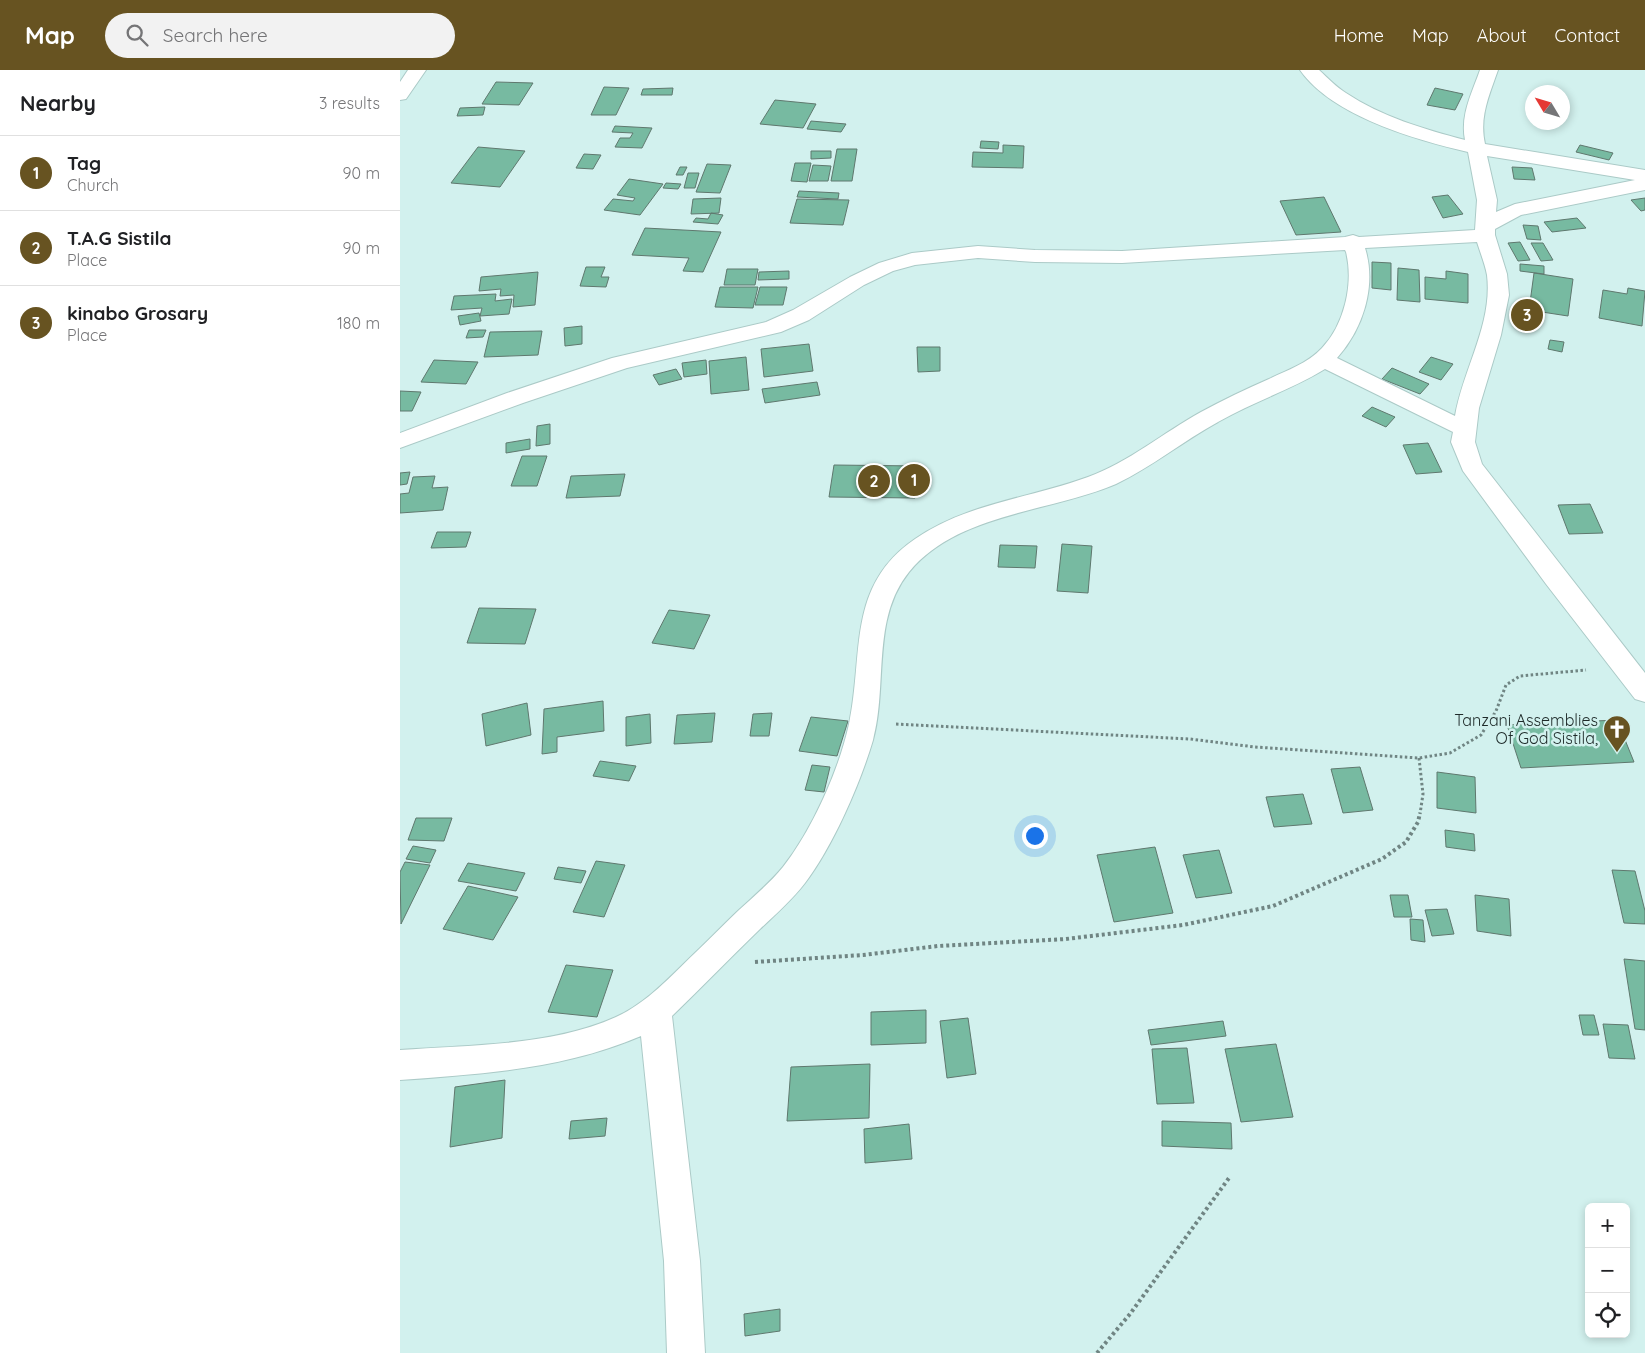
<!DOCTYPE html>
<meta charset="utf-8">
<style>
:root{--surface:#fff;--page:#f2f2f2;--text:#202124;--muted:#757577;--line:#e0e0e0;--accent:#675321}
body{margin:0;font-family:Quicksand,sans-serif;background:var(--page);color:var(--text)}
.controls{position:absolute;right:15px;bottom:15px;display:grid;overflow:hidden;border-radius:8px;box-shadow:0 2px 8px #0003}
.controls button{width:45px;height:45px;display:grid;place-items:center;padding:0;border:0;border-bottom:1px solid var(--line);background:var(--surface);color:var(--text);font:25px sans-serif}
.compass{position:absolute;left:1125px;top:15px;width:45px;height:45px;border-radius:50%;background:var(--surface);box-shadow:0 2px 8px #0003;rotate:308deg}
.you{position:absolute;left:634px;top:765px;width:18px;height:18px;margin:-12px;border:4px solid #fff;border-radius:50%;background:#1a73e8;box-shadow:0 0 0 8px #1a73e833}
.badge{display:grid;place-items:center;width:32px;height:32px;border-radius:50%;background:var(--accent);color:#fff;font-size:16px;font-weight:700}
.pin{position:absolute;translate:-50% -50%;border:2px solid #fff;box-shadow:0 1px 5px #0006}
.list{margin:0;padding:0;list-style:none}
h2{display:flex;justify-content:space-between;align-items:center;height:65px;margin:0;padding:0 20px;font-size:21px}
h2 small{font-size:16px;font-weight:400;color:var(--muted)}
.list li{display:grid;grid-template-columns:32px 1fr auto;gap:15px;align-items:center;box-sizing:border-box;height:75px;padding:0 20px;border-top:1px solid var(--line)}
.list b{display:block;font-size:19px;white-space:nowrap}
.list p{margin:0;font-size:16px;white-space:nowrap;color:var(--muted)}
.list em{font-size:16px;font-style:normal;color:var(--muted)}
.icon{flex:none;width:28px;height:28px;fill:none;stroke:currentColor;stroke-width:2;stroke-linecap:round;stroke-linejoin:round}
.map{position:relative;flex:none;width:1245px;height:1283px;overflow:hidden}
header{display:flex;align-items:center;gap:30px;box-sizing:border-box;height:70px;padding:0 25px;background:var(--accent);color:#fff}
header strong{font-size:24px}
nav{display:flex;gap:28px;margin-inline-start:auto;font-size:18px}
.search{width:350px;height:45px;background:var(--page);display:flex;align-items:center;gap:12px;box-sizing:border-box;padding:0 18px;border-radius:28px;color:var(--muted);font-size:19px}
main{display:flex}
aside{flex:1;background:var(--surface)}
.map>svg:first-child{display:block}
.building{fill:#77baa1;stroke:#5f786e}
.lines{fill:none;stroke-linecap:round;stroke-linejoin:round}
.minor-casing{stroke:#abcac7;stroke-width:2}
.path-far1{stroke:#708583;stroke-width:3;stroke-dasharray:2.5 2.5;stroke-linecap:butt}
.path{stroke:#708583;stroke-width:4;stroke-dasharray:3 3;stroke-linecap:butt}
.minor{fill:#fff;fill-rule:evenodd}
.labels{text-anchor:middle;dominant-baseline:central;stroke-width:5;stroke-linejoin:round;paint-order:stroke}
.poi-label{font-size:16px;fill:#1e2a29;stroke:#d2f1ee;text-anchor:end}
</style>
<header>
<strong>Map</strong>
<div class="search"><svg class="icon" aria-label="search" viewBox="0 0 24 24"><circle cx="10" cy="10" r="6"/><path d="M15 15l6 6"/></svg>Search here</div>
<nav><a>Home</a><a>Map</a><a>About</a><a>Contact</a></nav>
</header>
<main>
<aside>
<h2>Nearby<small>3 results</small></h2>
<ul class="list">
<li><span class="badge">1</span><div><b>Tag</b><p>Church</p></div><em>90 m</em></li>
<li><span class="badge">2</span><div><b>T.A.G Sistila</b><p>Place</p></div><em>90 m</em></li>
<li><span class="badge">3</span><div><b>kinabo Grosary</b><p>Place</p></div><em>180 m</em></li>
</ul>
</aside>
<div class="map">
<svg width="1245" height="1283" viewBox="0 0 1245 1283">
<rect width="100%" height="100%" fill="#d2f1ee"/>
<!-- building -->
<path class="building" d="M96 12 133 13 119 35 82 34Z
M204 17 229 18 216 45H191Z
M273 18 272 25H241L243 19Z
M1035 18 1063 24 1055 40 1027 35Z
M375 30 416 34 403 58 360 54Z
M85 37 83 45 57 46 60 38Z
M411 51 446 54 441 62 407 59Z
M215 56 252 58 242 78 215 77 220 68H230L233 63 212 62Z
M581 71 599 72 598 79 580 78Z
M603 75 624 76 623 98 572 97 573 82 603 83Z
M1180 75 1213 83 1209 90 1176 82Z
M78 77 125 81 100 117 51 113Z
M437 79H457L452 111H431Z
M411 81H431V88L411 89Z
M184 84 201 85 193 99 176 98Z
M395 93H411L407 112 391 111Z
M307 94 331 95 320 123 296 122Z
M413 95 431 96 428 111H409Z
M280 97H287L283 105H276Z
M1112 97 1132 98 1135 110 1114 109Z
M288 103H299L295 118H284Z
M229 109 263 114 240 145 204 140 213 129 233 131 235 128 217 125Z
M266 113 281 114 278 119 263 118Z
M399 121 439 123 438 129 397 127Z
M1048 125 1063 144 1043 148 1032 127Z
M924 127 941 162 896 165 880 131Z
M321 128 319 143 291 144 293 129Z
M1245 128V140L1241 141 1231 130Z
M397 129 449 130 443 155 390 153Z
M311 143 323 145 318 154 293 152 296 148 308 149Z
M1177 148 1186 158 1152 162 1144 152Z
M1123 155 1138 156 1141 170 1127 169Z
M245 158 321 162 303 202 283 201 289 188 232 185Z
M1120 172 1130 190 1118 191 1108 173Z
M1131 173H1143L1153 190 1141 191Z
M972 192 991 193V220L972 218Z
M1120 194 1144 196V204L1120 201Z
M186 197H205L201 207H209L206 217 180 216Z
M998 198 1019 200 1020 232 997 230Z
M327 199H358L355 215H324Z
M389 201V209L358 210 359 202Z
M1046 201 1068 204V233L1025 229V207L1046 209Z
M138 202 135 235 113 237 114 225 100 226 101 219 79 221 81 207Z
M1134 203 1173 209 1168 246 1129 240Z
M320 217H358L353 238 315 237Z
M360 217H387L383 235H355Z
M1228 218 1245 221 1242 256 1199 248 1203 220 1227 224Z
M96 224 95 231 112 229 109 244 80 246 82 238 51 240 54 226Z
M1116 240 1136 242 1138 250 1117 249Z
M79 243 81 251 60 255 58 246Z
M182 256V274L165 276 164 258Z
M69 260H86L83 267 66 268Z
M142 261 138 285 84 287 90 262Z
M1150 270 1164 272 1162 282 1148 279Z
M409 274 413 301 364 307 361 279Z
M517 277H540V301L518 302Z
M346 287 349 320 311 324 309 291Z
M1031 287 1053 294 1041 310 1019 302Z
M34 290 78 292 66 314 21 312Z
M306 290 307 304 284 307 282 293Z
M992 298 1029 314 1020 324 982 309Z
M276 299 282 309 259 315 253 305Z
M417 312 420 325 365 333 362 319Z
M0 321 21 322 12 341H0Z
M972 337 995 347 986 357 962 346Z
M150 354V374L136 376 137 356Z
M130 369V379L106 383V373Z
M1028 373 1042 402 1016 404 1003 375Z
M122 386H147L137 416H111Z
M434 395 518 396 515 428 429 427Z
M10 402 7 414 0 415V403Z
M225 404 220 426 166 428 171 406Z
M35 406 32 418 48 417 43 440 0 443V424L9 423 13 407Z
M1190 434 1203 463 1169 464 1158 435Z
M37 462H71L66 477 31 478Z
M662 474 692 476 688 523 657 521Z
M600 475 637 476 635 498 598 497Z
M79 538 136 539 125 574 67 573Z
M269 540 310 545 294 579 252 573Z
M203 631 204 661 157 667V682L142 684 144 639Z
M127 633 131 665 86 676 82 644Z
M315 643 312 672 274 674 277 645Z
M372 643 369 666H350L353 644Z
M250 644 251 673 226 676V647Z
M411 647 448 651 437 686 399 681Z
M1217 650 1234 692 1121 698 1107 655Z
M200 691 236 696 229 711 193 706Z
M412 695 430 697 424 722 405 720Z
M960 697 973 740 943 743 931 699Z
M1037 702 1075 707 1076 743 1037 738Z
M903 724 912 754 874 757 866 727Z
M16 748H52L44 771 8 770Z
M1045 760 1074 764 1075 781 1046 777Z
M13 776 36 780 30 793 6 789Z
M755 777 773 843 714 852 697 785Z
M819 780 832 823 796 828 783 785Z
M196 791 225 795 204 847 173 842Z
M5 792 30 795 1 854 0 802Z
M68 793 125 803 116 821 58 811Z
M158 797 186 801 181 813 154 809Z
M1212 800 1235 801 1245 841V854L1224 853Z
M68 816 118 827 93 870 43 859Z
M990 825H1008L1012 847H994Z
M1075 825 1109 829 1111 866 1077 861Z
M1047 839 1054 864 1032 866 1025 840Z
M1010 849 1023 850 1025 872 1011 870Z
M1224 889 1245 891V960L1235 959Z
M166 895 213 900 197 947 148 942Z
M526 940V973L471 975V942Z
M1179 945H1194L1199 965H1183Z
M568 948 576 1004 547 1008 540 951Z
M823 951 826 966 751 975 748 960Z
M1203 954 1228 955 1235 989 1209 988Z
M876 974 893 1047 841 1052 825 979Z
M787 978 794 1033 757 1034 752 979Z
M470 994 469 1048 387 1051 391 997Z
M105 1010 102 1068 50 1077 55 1017Z
M207 1048 205 1066 169 1069 171 1051Z
M762 1051 831 1053 832 1079 762 1076Z
M509 1054 512 1089 465 1093 464 1059Z
M380 1239V1261L345 1266 344 1244Z"/>
<g class="lines">
<!-- minor casing -->
<g class="minor-casing">
<path id="minor" d="M8 0H26L6 29 0 30V12Z
M900 0H919C928 8 936 17 946 23 982 47 1024 59 1065 70 1060 45 1072 23 1080 0H1098C1089 26 1079 47 1085 74L1245 100V120L1121 145 1095 159V165L1107 204 1109 225 1101 265 1079 338 1075 372 1082 394 1245 603V632L1235 629 1146 514 1063 401 1051 372 1053 362 925 299C891 320 852 332 818 352 783 371 752 397 716 414 651 442 557 443 509 502 471 549 488 615 473 670 460 714 433 776 405 813 392 830 376 844 360 859 330 888 302 917 272 946L300 1191 305 1283H267L264 1191 241 966C164 999 83 1004 0 1010V980C69 975 152 976 216 947 247 933 271 906 295 883 310 869 324 854 339 840 354 826 370 813 383 797 412 760 439 700 449 654 464 584 446 516 515 469 567 433 631 428 688 407 729 392 763 363 801 342 823 330 846 319 869 309 887 300 907 294 922 278 944 255 954 214 946 182L945 180 722 193 635 192 578 188 515 195 493 201 464 215 409 250 381 262 227 298 123 333 0 378V363L107 323 212 288 366 252 393 240 450 207 479 193 512 183 578 176 635 180 722 181 945 167 953 165 959 167 1075 160 1077 130 1068 82C1016 70 932 46 900 0ZM1087 86 1235 110 1115 134 1096 142 1097 130ZM1077 172C1080 182 1085 194 1087 205 1093 254 1063 299 1055 346L937 288C963 259 977 216 965 178Z"/>
</g>
<!-- path-far1 -->
<path class="path-far1" d="M496 654 790 669 855 677 1019 688 1050 683 1081 665 1096 641 1106 615 1120 606 1186 600
M1019 688 1023 724 1020 744"/>
<!-- path -->
<path class="path" d="M355 892 463 885 538 876 666 869 783 855 873 836 982 789 1006 772 1018 752 1020 743
M697 1283 730 1244 829 1108"/>
<!-- minor -->
<use href="#minor" class="minor"/>
</g>
<!-- icons -->
<defs>
<g id="church-pin" transform="scale(1.4375)"><path d="M0 17L-7.5 6A9.5 9.5 0 1 1 7.5 6Z" fill="#675321" stroke="#d2f1ee"/><path d="M-1.2-6h2.4v3.5h3.3v2.4h-3.3V6h-2.4V-.1h-3.3v-2.4h3.3Z" fill="#fff"/></g>
</defs>
<g fill-rule="evenodd">
<use href="#church-pin" x="1217" y="659"/>
</g>
<g class="labels">
<!-- poi labels -->
<g class="poi-label">
<text x="1198" y="650">Tanzani Assemblies<tspan x="1198" dy="18">Of God Sistila,</tspan></text>
</g>
</g>
</svg>
<div class="controls">
<button>+</button>
<button>−</button>
<button><svg class="icon" aria-label="locate" viewBox="0 0 24 24"><circle cx="12" cy="12" r="6"/><path d="M12 2v4M12 18v4M2 12h4M18 12h4"/></svg></button>
</div>
<svg class="compass" viewBox="-18 -18 36 36"><path d="M0-13l5 13h-10z" fill="#e53935"/><path d="M0 13l5-13h-10z" fill="#757577"/></svg>
<div class="you"></div>
<div class="pin badge" style="left:514px;top:410px">1</div>
<div class="pin badge" style="left:474px;top:411px">2</div>
<div class="pin badge" style="left:1127px;top:245px">3</div>
</div>
</main>
